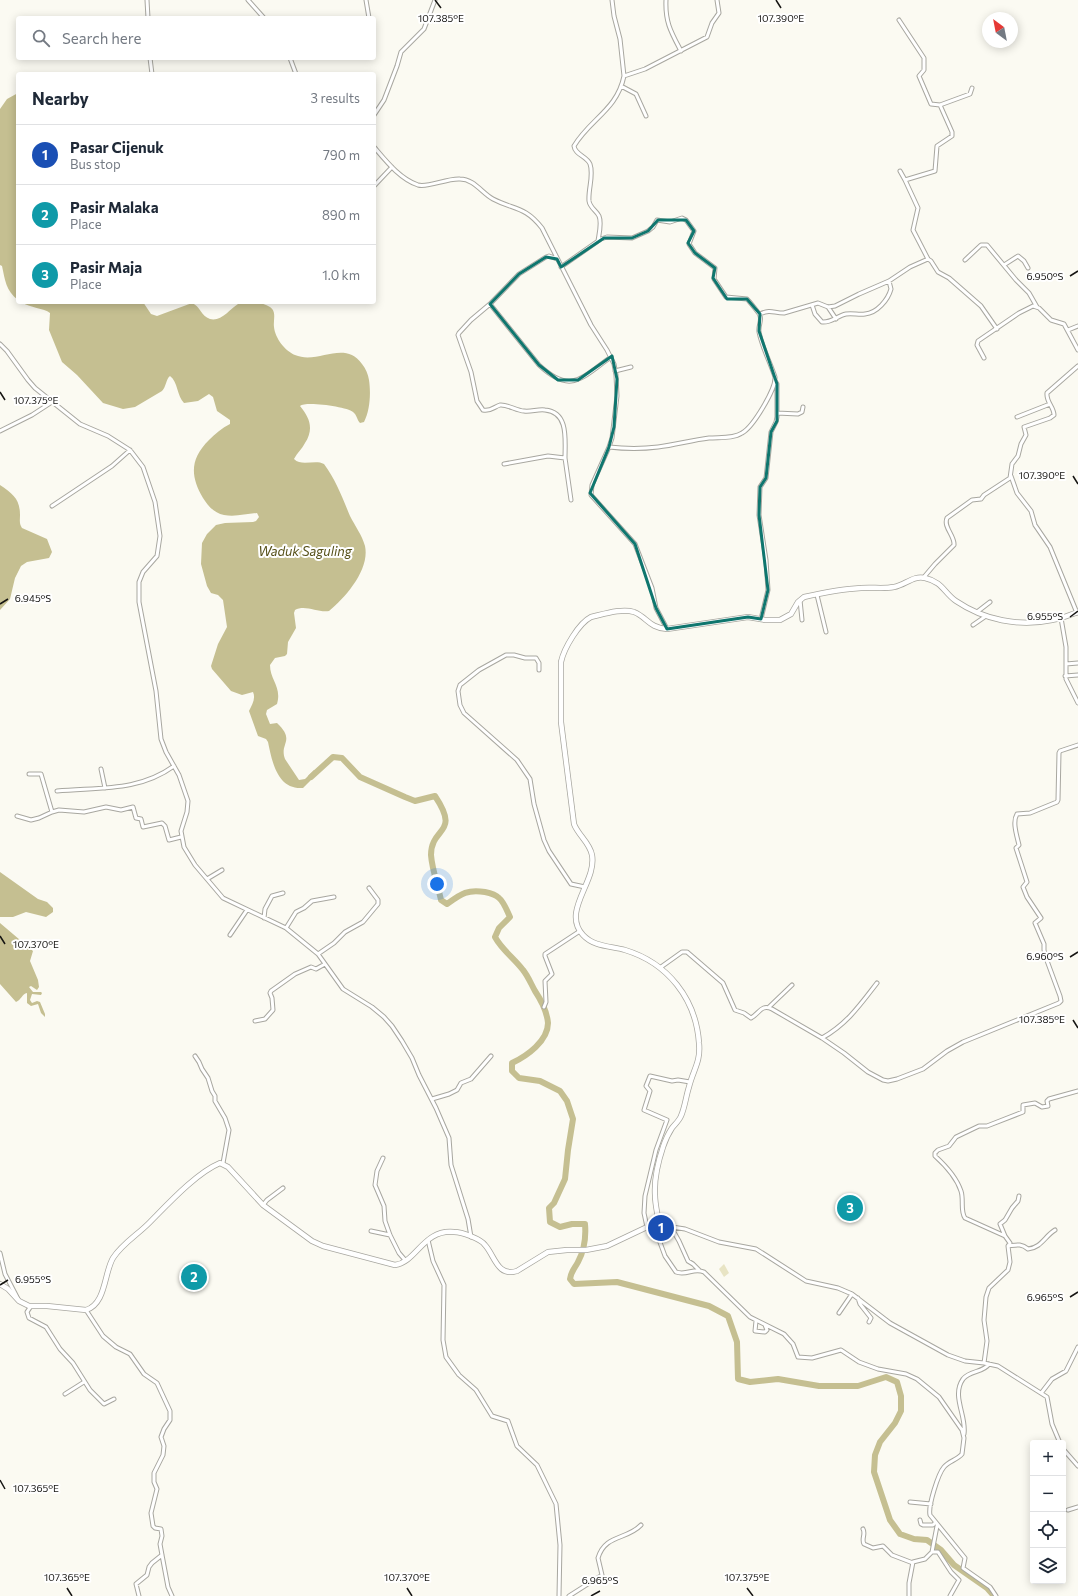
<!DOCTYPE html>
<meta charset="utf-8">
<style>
:root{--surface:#fff;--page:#f2f2f3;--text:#1f2937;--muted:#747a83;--line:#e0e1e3;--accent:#8b40b1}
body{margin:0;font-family:Commissioner,sans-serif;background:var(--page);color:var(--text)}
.controls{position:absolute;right:12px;bottom:12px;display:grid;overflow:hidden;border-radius:4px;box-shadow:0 2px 10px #0003}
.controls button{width:36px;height:36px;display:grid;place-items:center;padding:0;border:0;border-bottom:1px solid var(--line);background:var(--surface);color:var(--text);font:20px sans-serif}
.compass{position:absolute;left:982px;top:12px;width:36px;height:36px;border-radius:50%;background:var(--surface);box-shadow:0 2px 10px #0003;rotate:328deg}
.you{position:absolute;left:437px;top:884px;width:14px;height:14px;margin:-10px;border:3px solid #fff;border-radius:50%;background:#1a73e8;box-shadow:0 0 0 6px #1a73e833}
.badge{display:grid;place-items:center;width:26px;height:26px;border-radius:50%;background:var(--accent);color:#fff;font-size:13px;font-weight:700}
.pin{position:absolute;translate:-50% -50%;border:2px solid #fff;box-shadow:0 1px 4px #0006}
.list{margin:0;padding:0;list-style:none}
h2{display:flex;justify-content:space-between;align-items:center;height:52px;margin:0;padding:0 16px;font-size:17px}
h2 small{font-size:13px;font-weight:400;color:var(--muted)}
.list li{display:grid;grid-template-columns:26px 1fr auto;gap:12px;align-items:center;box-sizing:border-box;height:60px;padding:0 16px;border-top:1px solid var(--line)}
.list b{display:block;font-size:15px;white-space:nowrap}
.list p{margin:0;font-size:13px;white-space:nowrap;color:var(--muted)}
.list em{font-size:13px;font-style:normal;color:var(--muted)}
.icon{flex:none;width:22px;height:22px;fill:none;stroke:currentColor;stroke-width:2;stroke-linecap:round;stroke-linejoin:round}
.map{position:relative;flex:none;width:1078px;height:1596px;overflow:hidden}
.search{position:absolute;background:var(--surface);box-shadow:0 2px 10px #0003;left:16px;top:16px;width:360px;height:44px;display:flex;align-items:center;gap:10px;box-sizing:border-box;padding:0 14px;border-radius:4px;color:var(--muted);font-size:15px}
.panel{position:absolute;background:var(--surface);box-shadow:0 2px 10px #0003;left:16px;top:72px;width:360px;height:232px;border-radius:4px}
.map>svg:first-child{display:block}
.green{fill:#e8e4c4}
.water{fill:#c5bf91}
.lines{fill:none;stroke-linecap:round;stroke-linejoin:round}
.river{stroke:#c5bf91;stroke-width:6}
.minor-casing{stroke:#a8a7a0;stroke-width:5}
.secondary-casing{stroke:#a8a7a0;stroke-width:6}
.minor{stroke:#fff;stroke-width:3}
.secondary{stroke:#fff;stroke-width:4.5}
.marked{fill:none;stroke:#0f766e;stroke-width:3;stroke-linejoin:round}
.ticks{fill:none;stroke:#161513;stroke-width:1.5}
.labels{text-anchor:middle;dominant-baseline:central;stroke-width:4;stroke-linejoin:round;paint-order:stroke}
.water-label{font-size:13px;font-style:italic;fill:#57511a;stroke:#fff}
.ticks-label{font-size:10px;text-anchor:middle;fill:#161513;stroke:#fff;stroke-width:4;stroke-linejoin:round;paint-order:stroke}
</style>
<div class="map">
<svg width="1078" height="1596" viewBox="0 0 1078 1596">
<rect width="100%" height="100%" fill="#fbfaf2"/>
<!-- green -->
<path class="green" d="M724 1264 729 1273 724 1277 719 1269Z"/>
<!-- water -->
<path class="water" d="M18 93V300C6 291 5 280 2 266L0 265V109L7 99Z
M21 302H143L151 314 157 316 192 303C200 306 201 316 210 319 221 322 230 309 238 304 247 299 262 302 270 307 277 312 273 320 274 327 275 338 285 351 295 355 318 365 344 339 362 364 366 369 368 374 369 380 371 393 370 411 364 422L360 423C357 420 357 415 353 412 347 407 306 401 300 406 310 418 314 429 305 443 302 449 297 453 294 459 302 467 315 459 324 464 336 480 342 497 350 516 355 526 362 535 365 546 370 569 346 597 329 611 318 613 305 604 295 610L294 613 296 628 288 642 287 654 285 656 275 658 270 665C270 680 282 687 277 704L267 710 266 714 270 724 277 723C296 741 279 743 285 759L299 780 305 779 314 770 318 773 303 788C277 790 272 761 268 742L266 739 258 736 249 711C252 705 256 699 253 692L242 695 231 691 212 669 211 666 218 644 227 627 223 600 218 595 211 593 207 586 201 564 202 543 207 534 216 525 225 523 253 522 256 521 259 517 257 513C246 514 235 517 224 515 214 513 208 506 203 498 190 476 190 459 209 440 215 434 222 428 230 424V420L217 411 213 397 209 394 198 401 184 403C177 396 178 382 170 376 166 379 166 387 162 391L135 407 123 409 103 403 77 375 62 362 49 330 50 313C44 308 30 308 21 302Z
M0 485C13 494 20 499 20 515 20 520 19 524 22 528L47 539 52 552 49 558 27 562 21 566 15 578 10 599 0 610Z
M0 872 38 899 47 902 53 908V912L46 917 26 912 13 917H0Z
M0 923 33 951 30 961 38 980 39 987 37 990 31 986 29 987 33 992H41L42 993 41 995 32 994 30 1000 32 1003 37 1001 40 1002 45 1014V1017L41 1013 38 1004 31 1006 27 1003V993C22 994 21 1000 16 1002L0 984Z"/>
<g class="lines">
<!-- river -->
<path class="river" d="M311 777 333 757 342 758 360 777 405 797 415 801 435 796C461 835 431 826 431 855 432 869 438 886 441 900L447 904C461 894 467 889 485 892 490 893 495 894 499 898 504 902 507 911 510 917L499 928 495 937C502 950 514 958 523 970 528 976 531 984 535 991 541 1000 547 1012 548 1023 548 1041 527 1056 512 1063V1071L519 1078 540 1081 560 1091 567 1101 573 1119 568 1150 565 1179 554 1203 549 1208 550 1222 560 1227 572 1224H585C586 1236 584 1251 578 1262 575 1268 571 1271 570 1279L574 1284 617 1282 709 1306 728 1316 737 1342 738 1379 750 1382 778 1379 819 1386H858L886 1377 897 1382 901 1396V1411L895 1423 880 1442 875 1455 874 1472 890 1520 900 1534 914 1539 927 1540 941 1550 954 1565 987 1588 994 1596"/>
<!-- minor casing -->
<g class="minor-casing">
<path id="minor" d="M147 0 148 18
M248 0 264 18
M366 0 369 18
M612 0 614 16 620 39 624 76
M666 0C665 22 671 32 681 51
M899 20 924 58V70L919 76 931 104 940 105 970 94 972 88
M150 58 152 74
M290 58 296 74
M621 86 636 94 646 116
M374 115 384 100 397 66 401 52 424 29 435 0
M374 147C386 161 400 179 418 185 428 188 447 178 460 179 474 179 482 193 493 199 514 210 525 206 542 228L591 325 607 350 614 364 616 375 617 396 612 438 609 447 592 485 591 495 635 544 652 588 656 608 667 629
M900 171 905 180
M374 186 392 167
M598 241C599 234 602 223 599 216 596 210 590 208 589 201 588 189 594 175 590 164 587 156 575 155 574 146 590 119 617 110 624 76L645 69 707 37 712 23 719 13 717 0
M928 259 913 230 918 208 905 180 935 171 937 146 952 136V132L940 105
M965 260 981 245H987L1016 280 1029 293 1037 307
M1004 265 1018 256 1024 261 1028 268
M561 267 601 239 607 237 632 238 648 231 653 227 657 220 670 222 682 218 686 220 694 231 689 244 695 253 715 268 714 279 726 297 747 299C749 301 760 314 760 316 762 321 758 325 759 332 762 347 770 362 775 377 776 389 753 427 742 433 733 439 719 437 709 438 692 440 675 445 658 447 642 449 626 449 609 447
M490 304 539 365C571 395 581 378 611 357
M812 305 815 314 822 322C831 323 837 316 846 314 853 313 859 315 865 314 877 313 888 300 891 289L889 281
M828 307 836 319
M760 314C771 309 773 313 784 313L818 303 828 307 835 306 859 294 889 281 910 267 928 259 931 261 938 272 949 278 981 306 997 329
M1068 330 1078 326
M0 344 7 351 28 380 35 388 80 424 108 436 130 450 143 467 155 502 160 536 157 556 143 572 139 582V602L156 691 161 739 166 752 179 775 188 801 187 812 181 831 184 847 195 865 223 898 286 928 318 954 343 989 372 1007 384 1017 392 1026 402 1041 412 1058 419 1075 436 1108 449 1138 451 1165 468 1219 471 1237
M984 358 977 345 978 341 1019 313 1033 306 1039 308 1051 320 1064 324 1078 350
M615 371 631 367
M777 413 798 414 802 412 803 407
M1017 417 1050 404
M0 431 32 415 52 402
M565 458 571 500
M504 464 548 456 565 458C565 440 569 412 545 410 538 409 531 412 524 411 517 411 507 404 500 405 494 407 490 412 483 410L477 401 471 372 458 335 459 333 471 320 490 304 519 274 546 257 549 256 557 259
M1011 476 1017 493 1031 511 1035 525 1050 547 1077 613
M52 506 112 466 130 450
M924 577 935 564 954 545C955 536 943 527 947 518L972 500 981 499 984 495 1010 478 1012 464 1018 456 1021 444 1026 435 1024 427 1050 418 1054 415C1054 407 1046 402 1047 393L1078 366
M817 595 826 632
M800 600 802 620
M977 612 990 602
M1061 618 1066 647V679L1078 703
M761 619 768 590 766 560 759 515 760 487 766 478 771 432 776 422 777 417V384L775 381
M973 625 986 616
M1066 664 1078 663
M539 670V663L536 658H525L514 655H506L479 670 460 685 458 691 460 705 464 713 517 760 530 779 534 804 544 840 549 851 571 884 585 887
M1065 676 1078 675
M101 769 105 788
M29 774H41L52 812
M57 791C99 787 138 792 174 766
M17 816 31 820 39 818 52 812 59 810 84 812 106 807 121 810 133 807 136 818 141 819 143 827 162 823 165 826 169 840 181 837
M207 879 222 870
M264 918 265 909 272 896 283 893
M286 928 296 912 304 908 312 901 334 897
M230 935 247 910
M318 954 334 943 345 932 363 922 378 904V900L369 888
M661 967 682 952H687L723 983 735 1010 744 1013 751 1018C760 1013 761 1004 772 1009L822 1038 844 1053 868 1072 883 1080 888 1081 897 1079 923 1069 947 1051 963 1042 1059 1003 1061 1001 1060 996 1046 958 1044 950V944L1035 923 1041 918 1027 897 1023 887 1027 882 1016 848 1019 845C1017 836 1012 822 1017 814L1030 813 1057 802 1058 800 1059 753 1060 751 1078 745
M544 1007 546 1002 545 981 552 974 545 956V954L580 931
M769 1007 792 985
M255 1021 265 1019 273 1010 272 998 270 993 271 991 295 974 311 967 316 969 325 964
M822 1038C847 1024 860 1005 877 983
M195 1056 199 1062 202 1069 208 1078 212 1091 215 1096V1101L225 1118 229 1130 223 1163
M690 1082 678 1080 672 1081 650 1076 646 1086 650 1091 644 1110 667 1120 656 1150 645 1196 644 1213 647 1227 658 1237 665 1256 676 1272C687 1276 694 1267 704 1272L750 1317 784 1334 793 1344 798 1357 812 1358 841 1350 859 1362 878 1369 906 1374 917 1379 939 1397 962 1430 964 1438 962 1454C957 1460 949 1461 944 1467 938 1474 928 1506 930 1515L965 1558 963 1568 990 1587 996 1596
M432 1099 449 1094 457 1090 461 1083 471 1079 491 1056
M383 1158 377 1171 375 1185 384 1206 385 1221 390 1235 399 1253 405 1260
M263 1205 267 1200 283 1188
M659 1225 685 1229 719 1242 756 1249 806 1281 838 1288 852 1294 890 1323 948 1355 965 1361 984 1363 998 1366 1047 1397 1052 1424 1060 1443
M671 1227 679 1241 688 1261 693 1264 699 1270
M371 1231 390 1235
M1005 1236 1000 1224 1005 1220 1012 1208 1018 1201 1019 1196
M428 1240 433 1261 444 1285 443 1340 446 1357 459 1375 476 1390 492 1416 508 1421 517 1446 537 1465 556 1504 560 1545 559 1596
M1008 1246C1016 1245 1021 1243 1028 1249 1041 1248 1045 1236 1055 1230
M0 1253 5 1274 18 1299
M858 1298 860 1304 871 1318 869 1322
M31 1306 27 1312 29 1318 46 1327 60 1349 73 1363 90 1390 104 1404 114 1399
M86 1310 103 1336 116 1347 130 1354 144 1374 157 1383 170 1411V1420L164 1429 161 1437 164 1446 163 1455 154 1473V1482L157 1489 151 1513 153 1526 155 1528 161 1529 162 1536 160 1544 162 1555 168 1587 172 1596
M839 1313 852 1294
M756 1321 755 1331 765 1332 767 1330 765 1325
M984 1363 987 1341 984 1320 986 1297 989 1288 1008 1270 1010 1262 1008 1246 1010 1243 1005 1236 965 1218C960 1211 964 1200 961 1191 957 1179 945 1165 935 1156V1153L938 1150 949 1146 956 1137 979 1126H987L1023 1112V1105L1035 1103 1042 1107 1048 1106 1047 1101 1049 1099 1078 1091
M1042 1392 1052 1379 1066 1371 1078 1347
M65 1394 84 1382
M964 1434C967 1416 951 1396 963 1379 970 1370 983 1373 989 1364
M1063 1449 1078 1466
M910 1502 931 1504
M1068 1510 1078 1507
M920 1520 921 1524 923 1525H933L935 1523
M863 1529C866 1534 861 1539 864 1544L873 1548 883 1546 892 1555 913 1563
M932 1552H938L951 1572 959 1580 950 1596
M139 1596 136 1584 147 1575 149 1567 152 1563 162 1555
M569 1596 602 1575 598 1558C605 1534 627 1540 641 1525
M909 1596V1583L913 1562 925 1559 932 1552 937 1526"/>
</g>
<!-- secondary casing -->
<g class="secondary-casing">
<path id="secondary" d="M0 1284 8 1289 19 1301 29 1306H47L86 1310C106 1304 104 1273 113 1258 122 1244 137 1235 148 1224 167 1205 196 1173 220 1163L228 1167 263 1205 312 1241 323 1246 395 1265C417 1262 423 1229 454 1232 462 1232 481 1239 485 1245 495 1256 497 1277 517 1271L548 1252 567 1250H586L607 1246 645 1228 659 1225C658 1215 655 1205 655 1195 654 1179 658 1162 663 1147 665 1141 668 1134 672 1128 675 1124 679 1121 681 1116 685 1107 686 1096 689 1087 693 1070 701 1062 699 1043 696 999 668 963 625 950 611 946 594 947 583 935 561 911 597 882 592 855 590 843 578 835 574 824L561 722V662C564 648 579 623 591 617 604 614 622 608 634 612 647 617 649 628 667 629L748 617 765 620H780L791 614 798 602 804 597C822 593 842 589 861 588 872 587 883 589 894 587 905 585 914 575 925 578 943 582 944 593 956 601 984 620 1019 627 1052 620 1061 619 1069 615 1078 612"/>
</g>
<!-- minor -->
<use href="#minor" class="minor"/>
<!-- secondary -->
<use href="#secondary" class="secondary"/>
</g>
<!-- marked area -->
<path class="marked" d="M658 220H686L694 231 688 243 695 253 715 268 713 278 727 299H747L760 314 759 331 777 384V421L771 432 766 478 760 487 759 515 768 590 761 619 748 617 667 629 656 608 635 544 590 493 609 447 614 427 617 379 612 356 578 380H558L539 365 490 304 519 274 546 257 557 259 561 267 604 238H632L648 231Z"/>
<!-- ticks -->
<path class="ticks" d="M435 0 441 8M776 0 781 8M1070 276 1078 271M0 392 5 400M1073 476 1078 484M0 604 8 599M1070 617 1078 611M0 936 5 944M1070 957 1078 952M1073 1020 1078 1028M0 1285 8 1280M1070 1297 1078 1292M0 1480 5 1489M67 1588 72 1596M407 1588 412 1596M747 1588 753 1596M591 1596 600 1591"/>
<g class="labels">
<!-- water labels -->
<g class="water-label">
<text x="305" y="551">Waduk Saguling</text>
</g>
</g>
<g class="ticks-label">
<text x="441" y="22">107.385°E</text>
<text x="781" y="22">107.390°E</text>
<text x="1045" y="280">6.950°S</text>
<text x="36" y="404">107.375°E</text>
<text x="1042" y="479">107.390°E</text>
<text x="33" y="602">6.945°S</text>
<text x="1045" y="620">6.955°S</text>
<text x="36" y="948">107.370°E</text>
<text x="1045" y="960">6.960°S</text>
<text x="1042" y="1023">107.385°E</text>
<text x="33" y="1283">6.955°S</text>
<text x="1045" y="1301">6.965°S</text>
<text x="36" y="1492">107.365°E</text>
<text x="67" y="1581">107.365°E</text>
<text x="407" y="1581">107.370°E</text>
<text x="747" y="1581">107.375°E</text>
<text x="600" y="1584">6.965°S</text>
</g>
</svg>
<div class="controls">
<button>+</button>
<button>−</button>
<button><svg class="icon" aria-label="locate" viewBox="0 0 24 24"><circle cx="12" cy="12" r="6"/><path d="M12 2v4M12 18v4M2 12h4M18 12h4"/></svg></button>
<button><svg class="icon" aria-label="layers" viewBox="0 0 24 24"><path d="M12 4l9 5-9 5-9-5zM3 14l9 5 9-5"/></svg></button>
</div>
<svg class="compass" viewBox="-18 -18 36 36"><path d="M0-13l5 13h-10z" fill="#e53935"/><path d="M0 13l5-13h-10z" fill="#747a83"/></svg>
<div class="you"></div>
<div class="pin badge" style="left:661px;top:1228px;background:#1a4fb4">1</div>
<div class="pin badge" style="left:194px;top:1277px;background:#0f9aa8">2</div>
<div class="pin badge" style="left:850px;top:1208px;background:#0f9aa8">3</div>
<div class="search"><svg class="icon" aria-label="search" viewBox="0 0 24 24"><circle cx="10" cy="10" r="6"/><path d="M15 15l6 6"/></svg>Search here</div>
<section class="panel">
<h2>Nearby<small>3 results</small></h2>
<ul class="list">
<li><span class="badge" style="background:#1a4fb4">1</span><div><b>Pasar Cijenuk</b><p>Bus stop</p></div><em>790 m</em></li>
<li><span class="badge" style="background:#0f9aa8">2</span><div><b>Pasir Malaka</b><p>Place</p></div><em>890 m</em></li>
<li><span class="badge" style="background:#0f9aa8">3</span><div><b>Pasir Maja</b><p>Place</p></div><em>1.0 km</em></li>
</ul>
</section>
</div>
